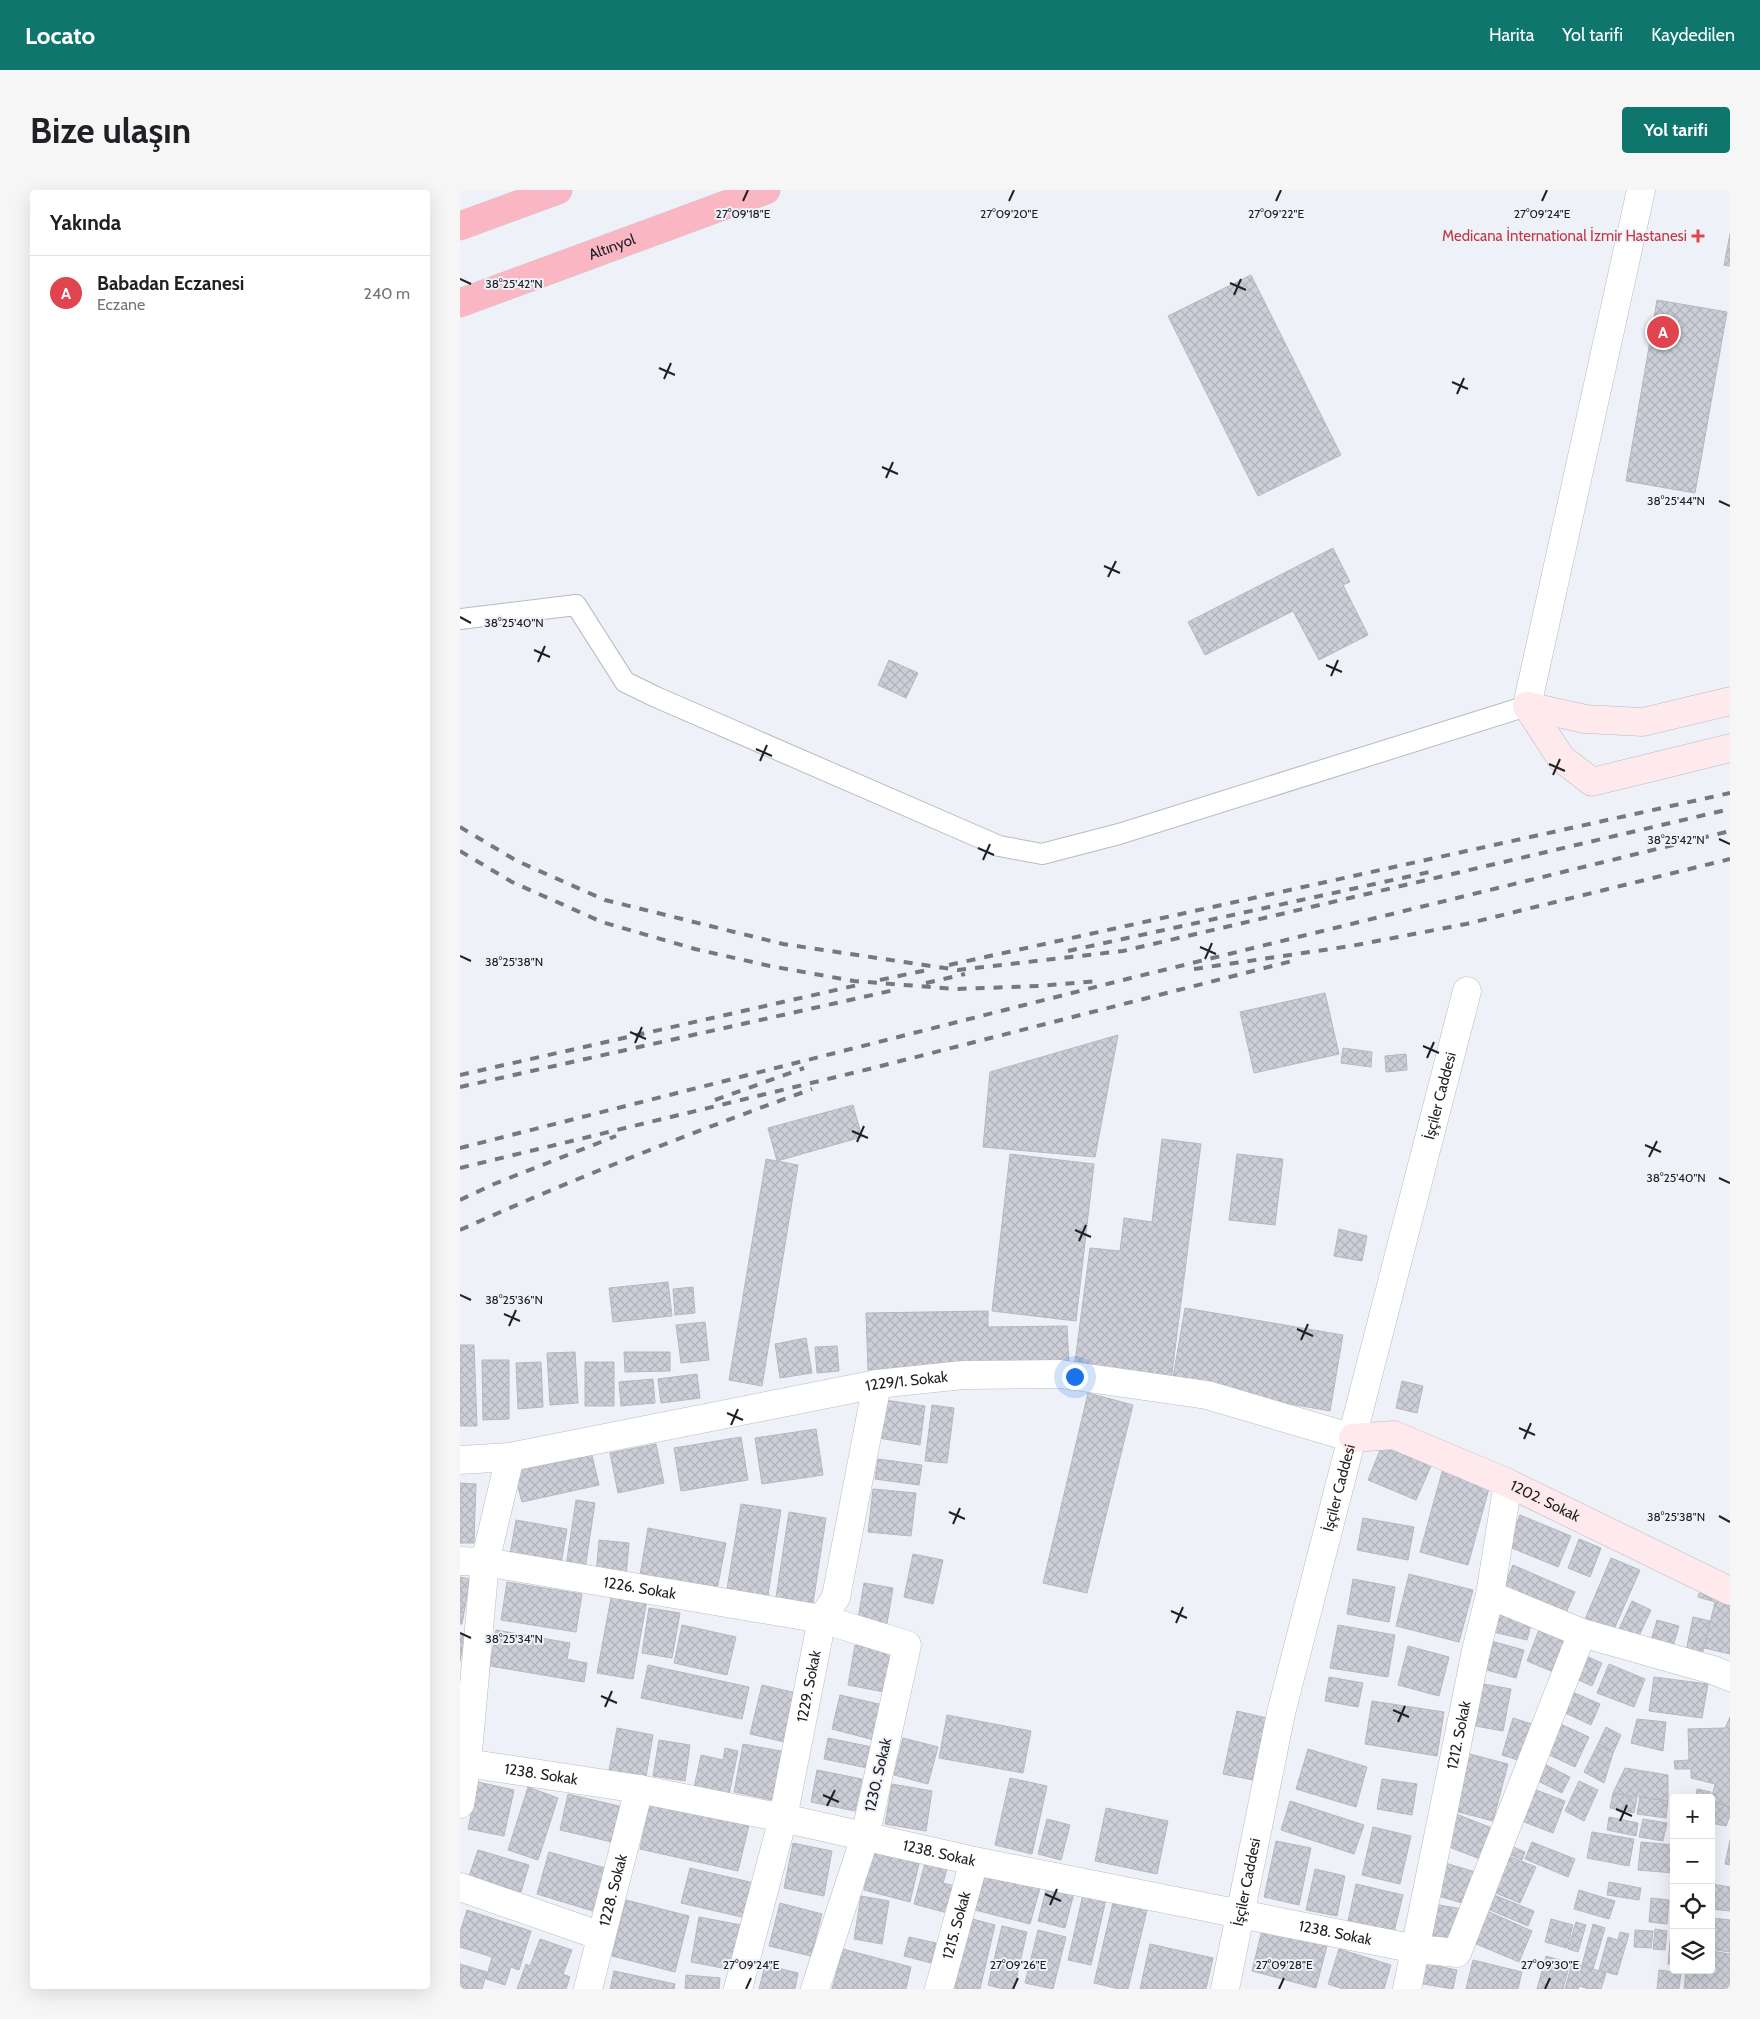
<!DOCTYPE html>
<html lang="tr">
<meta charset="utf-8">
<style>
:root{--surface:#fff;--page:#f6f6f6;--text:#202124;--muted:#757577;--line:#e0e0e0;--accent:#0f766e}
body{margin:0;font-family:Cabin,sans-serif;background:var(--page);color:var(--text)}
.controls{position:absolute;right:15px;bottom:15px;display:grid;overflow:hidden;border-radius:5px;box-shadow:0 5px 20px #0002}
.controls button{width:45px;height:45px;display:grid;place-items:center;padding:0;border:0;border-bottom:1px solid var(--line);background:var(--surface);color:var(--text);font:25px sans-serif}
.you{position:absolute;left:614px;top:1186px;width:18px;height:18px;margin:-12px;border:4px solid #fff;border-radius:50%;background:#1a73e8;box-shadow:0 0 0 8px #1a73e833}
.badge{display:grid;place-items:center;width:32px;height:32px;border-radius:50%;background:var(--accent);color:#fff;font-size:16px;font-weight:700}
.pin{position:absolute;translate:-50% -50%;border:2px solid #fff;box-shadow:0 1px 5px #0006}
.list{margin:0;padding:0;list-style:none}
h2{display:flex;justify-content:space-between;align-items:center;height:65px;margin:0;padding:0 20px;font-size:21px}
h2 small{font-size:16px;font-weight:400;color:var(--muted)}
.list li{display:grid;grid-template-columns:32px 1fr auto;gap:15px;align-items:center;box-sizing:border-box;height:75px;padding:0 20px;border-top:1px solid var(--line)}
.list b{display:block;font-size:19px;white-space:nowrap}
.list p{margin:0;font-size:16px;white-space:nowrap;color:var(--muted)}
.list em{font-size:16px;font-style:normal;color:var(--muted)}
.icon{flex:none;width:28px;height:28px;fill:none;stroke:currentColor;stroke-width:2;stroke-linecap:round;stroke-linejoin:round}
.map{position:relative;flex:none;width:1270px;height:1799px;overflow:hidden;border-radius:5px}
header{display:flex;align-items:center;gap:30px;box-sizing:border-box;height:70px;padding:0 25px;background:var(--accent);color:#fff}
header strong{font-size:24px}
nav{display:flex;gap:28px;margin-inline-start:auto;font-size:18px}
.intro{display:flex;align-items:center;justify-content:space-between;box-sizing:border-box;height:120px;padding:0 30px}
h1{margin:0;font-size:35px}
.button{padding:12px 22px;border-radius:5px;background:var(--accent);color:#fff;font-size:18px;font-weight:700}
main{display:flex;gap:30px;padding:0 30px}
aside{flex:1;background:var(--surface);border-radius:5px;box-shadow:0 5px 20px #0002}
.map>svg:first-child{display:block}
.building{fill:url(#building-cross-hatch);stroke:#b6b8c0}
.lines{fill:none;stroke-linecap:round;stroke-linejoin:round}
.lane-casing{stroke:#b9bac3;stroke-width:22}
.street-casing{stroke:#b9bac3;stroke-width:29}
.secondary-casing{stroke:#b9bac3;stroke-width:29}
.highway-casing{stroke:#cececf;stroke-width:29}
.lane{stroke:#fff;stroke-width:20}
.street{stroke:#fff;stroke-width:28}
.secondary{stroke:#fee9ed;stroke-width:28}
.highway{stroke:#fab6c3;stroke-width:28}
.rail{stroke:#76787d;stroke-width:4;stroke-dasharray:9 9;stroke-linecap:butt}
.ticks{fill:none;stroke:#202124;stroke-width:2}
.health-dot{fill:#e0444e;stroke:#eff1f9;stroke-width:2}
.labels{text-anchor:middle;dominant-baseline:central;stroke-width:4;stroke-linejoin:round;paint-order:stroke}
.health-label{font-size:15px;fill:#be3a42;stroke:#eff1f9;text-anchor:end}
.street-label{font-size:15px;fill:#202124;stroke:#eff1f9}
.ticks-label{font-size:12px;text-anchor:middle;fill:#202124;stroke:#eff1f9;stroke-width:4;stroke-linejoin:round;paint-order:stroke}
</style>
<header>
<strong>Locato</strong>
<nav><a>Harita</a><a>Yol tarifi</a><a>Kaydedilen</a></nav>
</header>
<div class="intro"><h1>Bize ulaşın</h1><a class="button">Yol tarifi</a></div>
<main>
<aside>
<h2>Yakında<small></small></h2>
<ul class="list">
<li><span class="badge" style="background:#e0444e">A</span><div><b>Babadan Eczanesi</b><p>Eczane</p></div><em>240 m</em></li>
</ul>
</aside>
<div class="map">
<svg width="1270" height="1799" viewBox="0 0 1270 1799">
<defs>
<pattern id="building-cross-hatch" width="8" height="8" patternUnits="userSpaceOnUse" patternTransform="scale(1.25)"><rect width="8" height="8" fill="#cdcfd8"/><path d="M0 0l8 8M0 8l8-8" fill="none" stroke="#b0b1b9"/></pattern>
</defs>
<rect width="100%" height="100%" fill="#eff1f9"/>
<!-- building -->
<path class="building" d="M1270 44V76L1264 75Z
M791 85 881 265 798 306 708 126Z
M1197 110 1267 122 1235 303 1166 291Z
M873 358 890 392 883 395 908 445 859 470 833 421 745 465 728 432Z
M429 470 458 483 446 508 418 495Z
M865 803 879 864 794 883 780 822Z
M658 845 635 967 523 957 530 882Z
M883 858 912 862 911 877 881 873Z
M946 864 947 880 926 882 925 866Z
M393 915 402 947 317 971 308 938Z
M702 949 741 954 711 1191 614 1179 630 1058 660 1061 664 1028 692 1032Z
M550 964 634 974 616 1131 532 1121Z
M777 964 823 969 815 1035 769 1030Z
M306 969 338 975 302 1196 269 1190Z
M879 1039 907 1046 902 1071 874 1066Z
M208 1092 212 1126 153 1132 149 1098Z
M233 1097 235 1123 215 1125 213 1099Z
M725 1118 883 1145 870 1221 712 1193Z
M528 1121V1137L607 1136 609 1175 408 1180 406 1123Z
M245 1132 249 1170 221 1173 216 1135Z
M346 1148 352 1183 320 1188 315 1154Z
M0 1155H14L17 1236H0Z
M377 1156 379 1181 357 1183 355 1157Z
M115 1162 118 1213 90 1215 87 1163Z
M164 1162H210V1181L165 1182Z
M22 1170H49V1229L23 1230Z
M81 1172 83 1217 58 1219 56 1173Z
M125 1172H154V1216H125Z
M237 1184 240 1208 201 1213 198 1189Z
M193 1189 195 1213 161 1216 159 1192Z
M942 1191 963 1196 957 1223 936 1218Z
M628 1203 673 1215 627 1403 583 1393Z
M425 1210 465 1216 460 1255 419 1248Z
M472 1215 494 1218 487 1273 465 1271Z
M356 1239 363 1285 302 1294 295 1248Z
M281 1247 288 1290 221 1301 214 1258Z
M196 1254 204 1293 158 1303 150 1263Z
M922 1255 971 1276 956 1310 908 1290Z
M132 1265 139 1295 62 1312 54 1282Z
M418 1269 462 1275 459 1295 415 1289Z
M983 1278 1031 1291 1008 1375 960 1362Z
M0 1293 16 1294 14 1353H0Z
M413 1299 456 1303 451 1346 408 1342Z
M116 1310 135 1313 124 1386 105 1383Z
M281 1314 321 1320 307 1412 266 1405Z
M329 1322 366 1328 352 1420 315 1414Z
M1060 1325 1111 1346 1098 1377 1047 1356Z
M903 1328 954 1337 948 1370 897 1360Z
M56 1330 107 1339 100 1380 49 1370Z
M188 1338 266 1353 256 1405 179 1391Z
M1119 1349 1141 1358 1130 1387 1108 1378Z
M139 1350 169 1353 166 1387 136 1384Z
M453 1364 483 1370 473 1414 444 1407Z
M1151 1368 1180 1380 1151 1446 1123 1434Z
M1053 1375 1115 1402 1105 1425 1043 1398Z
M949 1384 1013 1400 999 1452 936 1436Z
M0 1387 10 1389 2 1434H0Z
M893 1389 935 1397 929 1432 887 1424Z
M47 1392 122 1404 116 1442 41 1430Z
M404 1393 433 1398 426 1439 397 1435Z
M153 1397 188 1404 173 1489 137 1483Z
M1239 1403 1270 1410V1464L1244 1458 1255 1412 1238 1407Z
M1172 1411 1191 1420 1177 1450 1158 1441Z
M189 1418 220 1423 212 1468 182 1463Z
M1034 1421 1072 1431 1067 1450 1029 1441Z
M1233 1427 1250 1431 1241 1470 1225 1466Z
M1197 1430 1219 1436 1211 1463 1189 1457Z
M222 1435 276 1447 267 1485 214 1473Z
M878 1435 935 1445 928 1487 870 1478Z
M1080 1437 1109 1449 1096 1483 1067 1471Z
M36 1440 110 1453 107 1469 127 1473 124 1492 30 1476Z
M0 1445 5 1446 0 1471Z
M1031 1451 1064 1460 1056 1488 1023 1479Z
M395 1455 432 1462 424 1502 388 1495Z
M948 1456 989 1467 979 1506 938 1495Z
M1124 1465 1142 1473 1132 1496 1114 1488Z
M1149 1474 1185 1489 1174 1517 1137 1503Z
M188 1475 289 1497 282 1529 181 1508Z
M869 1487 903 1493 898 1517 865 1511Z
M1194 1487 1248 1494 1242 1528 1189 1521Z
M1018 1493 1051 1499 1043 1541 1010 1535Z
M302 1495 345 1505 333 1554 290 1544Z
M1110 1501 1140 1514 1131 1535 1101 1521Z
M380 1505 423 1515 414 1550 372 1539Z
M912 1511 984 1522 977 1566 905 1554Z
M777 1521 807 1528 793 1590 763 1584Z
M487 1525 571 1541 563 1583 479 1568Z
M1270 1527V1617L1251 1611 1255 1594 1231 1588V1579H1215L1214 1571 1229 1570 1228 1539 1265 1538Z
M1053 1528 1072 1534 1061 1571 1042 1565Z
M1177 1529 1206 1532 1203 1561 1171 1553Z
M1096 1532 1129 1547 1115 1577 1083 1562Z
M1146 1537 1161 1545 1153 1563 1138 1554Z
M157 1538 193 1545 185 1593 148 1586Z
M368 1548 412 1557 407 1578 364 1569Z
M443 1548 478 1557 468 1594 434 1585Z
M199 1550 230 1555 225 1591 193 1586Z
M283 1554 326 1562 317 1611 274 1602Z
M1138 1554 1153 1563 1144 1593 1124 1582Z
M265 1558 278 1561 269 1605 234 1598 241 1565 263 1570Z
M848 1559 907 1577 896 1617 836 1599Z
M1006 1563 1048 1574 1033 1631 991 1620Z
M1082 1573 1110 1587 1102 1603 1074 1589Z
M1165 1578 1208 1585V1611L1153 1603Z
M357 1580 402 1589 395 1621 351 1612Z
M550 1588 587 1596 572 1664 535 1655Z
M922 1589 957 1594 952 1625 917 1619Z
M1119 1591 1138 1600 1124 1631 1105 1621Z
M18 1592 54 1600 44 1646 8 1639Z
M432 1594 472 1601 466 1641 425 1634Z
M68 1597 98 1608 78 1670 48 1660Z
M1071 1598 1105 1611 1093 1643 1059 1630Z
M1237 1599 1251 1602 1250 1608H1236Z
M1153 1603 1177 1608 1174 1623 1150 1618Z
M108 1604 163 1617 156 1653 100 1640Z
M1180 1607 1208 1611 1206 1628 1177 1624Z
M191 1608 290 1631 278 1681 180 1659Z
M830 1611 904 1635 894 1664 821 1640Z
M1251 1611 1270 1617V1626L1266 1636 1251 1633Z
M646 1618 708 1631 697 1684 635 1671Z
M996 1624 1032 1638 1020 1669 984 1655Z
M1149 1627 1178 1633 1176 1646 1147 1640Z
M587 1629 610 1635 601 1670 578 1664Z
M1183 1629 1207 1633 1203 1651 1179 1647Z
M913 1637 951 1646 940 1694 902 1685Z
M1132 1642 1174 1649 1169 1676 1127 1668Z
M1270 1650V1675L1265 1674Z
M816 1651 851 1658 839 1715 804 1707Z
M1042 1652 1065 1662 1062 1670 1038 1659Z
M1072 1652 1115 1669 1108 1687 1065 1669Z
M1181 1652 1214 1655V1683L1178 1680Z
M333 1653 372 1661 364 1706 324 1698Z
M414 1654 461 1665 450 1712 404 1700Z
M18 1660 69 1675 61 1702 9 1686Z
M89 1662 149 1679 136 1722 77 1704Z
M1046 1665 1076 1677 1060 1713 1031 1701Z
M465 1673 487 1679 483 1693 503 1698 495 1725 454 1714Z
M985 1673 1019 1683 1009 1715 975 1705Z
M230 1678 294 1693 286 1728 221 1713Z
M855 1679 885 1686 877 1726 846 1720Z
M525 1684 580 1698 570 1734 515 1720Z
M1149 1692 1181 1698 1179 1710 1147 1705Z
M896 1694 943 1705 934 1742 888 1731Z
M1251 1694 1270 1697V1721L1251 1719Z
M587 1696 614 1703 605 1738 578 1731Z
M624 1700 647 1705 631 1775 608 1770Z
M1119 1700 1155 1711 1149 1729 1114 1719Z
M1029 1703 1074 1721 1068 1736 1023 1717Z
M655 1704 689 1712 668 1799H659L634 1793Z
M401 1706 429 1711 422 1754 394 1749Z
M1191 1708 1209 1710 1207 1734 1189 1732Z
M166 1710 229 1726 215 1782 152 1766Z
M320 1713 362 1724 351 1766 309 1756Z
M974 1714 1002 1719 995 1755 967 1750Z
M7 1720 71 1741 59 1780 51 1777 45 1795 26 1789 32 1767 0 1757V1742Z
M1027 1721 1072 1741 1059 1772 1014 1753Z
M239 1727 281 1735 273 1780 231 1772Z
M505 1727 535 1735 520 1799H493Z
M1251 1728 1270 1730V1762L1256 1760V1758H1251Z
M1091 1729 1113 1735 1107 1758 1085 1752Z
M1116 1732 1126 1735 1118 1762 1108 1759Z
M1133 1734 1145 1738 1133 1779 1122 1775Z
M542 1736 567 1742 554 1799H543L528 1795Z
M803 1736 868 1752 856 1798 792 1781Z
M1195 1739 1207 1741 1205 1760 1193 1759Z
M578 1740 606 1747 593 1799 565 1793Z
M1175 1740 1193 1741 1191 1758 1174 1757Z
M1211 1741 1214 1742V1774H1208Z
M1160 1742 1169 1744 1157 1785 1139 1780 1148 1747 1158 1750Z
M449 1747 476 1753 471 1773 444 1766Z
M80 1749 112 1760 103 1784 110 1787 106 1799H57L66 1774 70 1776Z
M690 1754 753 1768 746 1799H680Z
M383 1759 451 1777 446 1799H372Z
M879 1759 931 1775 924 1799H883L868 1794Z
M1251 1761 1270 1764V1799H1224L1226 1780H1251Z
M1086 1766 1110 1773 1103 1799H1077Z
M1013 1770 1062 1782 1058 1799H1006Z
M962 1773 997 1780 993 1799 958 1793Z
M1112 1773 1146 1783 1141 1799H1129L1119 1796 1118 1799H1105Z
M0 1774 27 1782 22 1799H0Z
M305 1775 338 1783 335 1799H299Z
M1199 1780 1221 1783 1219 1799H1197Z
M154 1781 215 1794 214 1799H150Z
M226 1785 260 1788 259 1799H225Z"/>
<g class="lines">
<!-- lane casing -->
<g class="lane-casing">
<path id="lane" d="M0 429 116 415 165 492 196 507 539 656 582 664 659 644 1067 516"/>
</g>
<!-- street casing -->
<g class="street-casing">
<g id="street">
<path d="M1067 516 1181 0"/>
<path id="s1" d="M0 1270 50 1267 417 1194 503 1185 600 1184 747 1205 893 1248"/>
<path id="s2" d="M0 1371 25 1372 362 1429 447 1455 405 1647 355 1799"/>
<path d="M1030 1405 1122 1443 1253 1480 1270 1487"/>
<path id="s3" d="M0 1572 179 1599 323 1628 514 1671 956 1759 997 1763 1122 1443"/>
<path d="M0 1614 7 1573 25 1372 50 1267"/>
<path d="M0 1697 141 1746"/>
<path id="s4" d="M128 1799 179 1599"/>
<path id="s5" d="M278 1799 323 1628 362 1429 376 1407 417 1194"/>
<path id="s6" d="M479 1799 514 1671"/>
<path id="s7" d="M765 1799 821 1523 1007 801"/>
<path id="s8" d="M947 1799 1016 1461 1030 1405 1048 1293"/>
</g>
</g>
<!-- secondary casing -->
<g class="secondary-casing">
<g id="secondary">
<path d="M1067 516 1101 568 1132 592 1270 558"/>
<path d="M1067 516 1125 529 1183 532 1270 511"/>
<path id="s9" d="M893 1248 934 1245 1048 1293 1270 1401"/>
</g>
</g>
<!-- highway casing -->
<g class="highway-casing">
<g id="highway">
<path d="M0 36 98 0"/>
<path id="s10" d="M0 113 306 0"/>
</g>
</g>
<!-- lane -->
<use href="#lane" class="lane"/>
<!-- street -->
<use href="#street" class="street"/>
<!-- secondary -->
<use href="#secondary" class="secondary"/>
<!-- highway -->
<use href="#highway" class="highway"/>
<!-- rail -->
<path class="rail" d="M0 637 57 671 145 710 323 754 498 780 663 761 1270 619
M0 661 52 692 142 732 235 759 310 776 394 791 496 799 580 796 637 791
M608 761 974 681
M489 775 1270 603
M734 779 891 756 1006 734 1270 669
M420 790 472 779
M466 793 505 784
M0 885 398 795
M0 897 439 799
M255 910 344 878
M0 958 671 788 1270 641
M0 978 409 879 836 770
M0 1010 34 994 156 946
M0 1040C115 988 233 942 352 899"/>
</g>
<!-- ticks -->
<path class="ticks" d="M283 11 288 0M549 11 554 0M816 11 821 0M1082 11 1087 0M0 89 11 94M770 93 786 100M774 105 781 89M199 178 215 185M204 189 211 173M992 192 1008 199M997 204 1004 188M422 277 438 284M426 288 433 272M1259 311 1270 316M644 376 660 383M648 387 656 371M0 427 11 433M74 460 90 467M78 472 85 456M866 475 882 482M871 486 878 470M296 559 312 566M300 571 307 555M1089 574 1105 581M1093 585 1100 569M1259 649 1270 654M518 658 534 665M523 670 530 654M740 757 756 764M0 766 11 771M745 769 752 753M170 842 186 849M175 853 182 837M963 856 979 863M967 868 974 852M392 941 408 948M397 952 404 936M1185 955 1201 962M1189 967 1197 951M1259 988 1270 993M615 1040 631 1047M619 1051 626 1035M0 1105 11 1110M44 1124 60 1131M49 1136 56 1120M837 1139 853 1146M841 1150 848 1134M267 1223 283 1230M271 1235 278 1219M1059 1238 1075 1245M1064 1249 1071 1233M489 1322 505 1329M1259 1326 1270 1332M493 1334 500 1318M711 1421 727 1428M716 1433 723 1417M0 1443 11 1448M141 1506 157 1513M145 1517 152 1501M933 1520 949 1527M938 1532 945 1516M363 1605 379 1612M367 1616 375 1600M1156 1619 1172 1626M1160 1631 1167 1615M585 1704 601 1711M590 1715 597 1699M286 1799 291 1788M553 1799 558 1788M819 1799 824 1788M1085 1799 1090 1788"/>
<!-- markers -->
<path class="health-dot" d="M1235.5 38.5h5v5h5v5h-5v5h-5v-5h-5v-5h5z"/>
<g class="labels">
<!-- health labels -->
<g class="health-label">
<text x="1227" y="46">Medicana İnternational İzmir Hastanesi</text>
</g>
<!-- street labels -->
<g class="street-label">
<text stroke="none"><textPath href="#s10" startOffset="162">Altınyol</textPath></text>
<text stroke="none"><textPath href="#s7" startOffset="919">İşçiler Caddesi</textPath></text>
<text stroke="none"><textPath href="#s1" startOffset="454">1229/1. Sokak</textPath></text>
<text stroke="none"><textPath href="#s7" startOffset="514">İşçiler Caddesi</textPath></text>
<text stroke="none"><textPath href="#s9" startOffset="206">1202. Sokak</textPath></text>
<text stroke="none"><textPath href="#s2" startOffset="182">1226. Sokak</textPath></text>
<text stroke="none"><textPath href="#s5" startOffset="311">1229. Sokak</textPath></text>
<text stroke="none"><textPath href="#s8" startOffset="259">1212. Sokak</textPath></text>
<text stroke="none"><textPath href="#s3" startOffset="82">1238. Sokak</textPath></text>
<text transform="translate(418 1585) rotate(-77)">1230. Sokak</text>
<text stroke="none"><textPath href="#s3" startOffset="488">1238. Sokak</textPath></text>
<text stroke="none"><textPath href="#s7" startOffset="109">İşçiler Caddesi</textPath></text>
<text stroke="none"><textPath href="#s4" startOffset="102">1228. Sokak</textPath></text>
<text stroke="none"><textPath href="#s6" startOffset="66">1215. Sokak</textPath></text>
<text stroke="none"><textPath href="#s3" startOffset="892">1238. Sokak</textPath></text>
</g>
</g>
<g class="ticks-label">
<text x="283" y="28">27°09'18"E</text>
<text x="816" y="28">27°09'22"E</text>
<text x="1082" y="28">27°09'24"E</text>
<text x="549" y="28">27°09'20"E</text>
<text x="54" y="98">38°25'42"N</text>
<text x="1216" y="315">38°25'44"N</text>
<text x="54" y="437">38°25'40"N</text>
<text x="1216" y="654">38°25'42"N</text>
<text x="54" y="776">38°25'38"N</text>
<text x="1216" y="992">38°25'40"N</text>
<text x="54" y="1114">38°25'36"N</text>
<text x="1216" y="1331">38°25'38"N</text>
<text x="54" y="1453">38°25'34"N</text>
<text x="291" y="1779">27°09'24"E</text>
<text x="558" y="1779">27°09'26"E</text>
<text x="824" y="1779">27°09'28"E</text>
<text x="1090" y="1779">27°09'30"E</text>
</g>
</svg>
<div class="controls">
<button>+</button>
<button>−</button>
<button><svg class="icon" aria-label="locate" viewBox="0 0 24 24"><circle cx="12" cy="12" r="6"/><path d="M12 2v4M12 18v4M2 12h4M18 12h4"/></svg></button>
<button><svg class="icon" aria-label="layers" viewBox="0 0 24 24"><path d="M12 4l9 5-9 5-9-5zM3 14l9 5 9-5"/></svg></button>
</div>
<div class="you"></div>
<div class="pin badge" style="left:1203px;top:142px;background:#e0444e">A</div>
</div>
</main>
